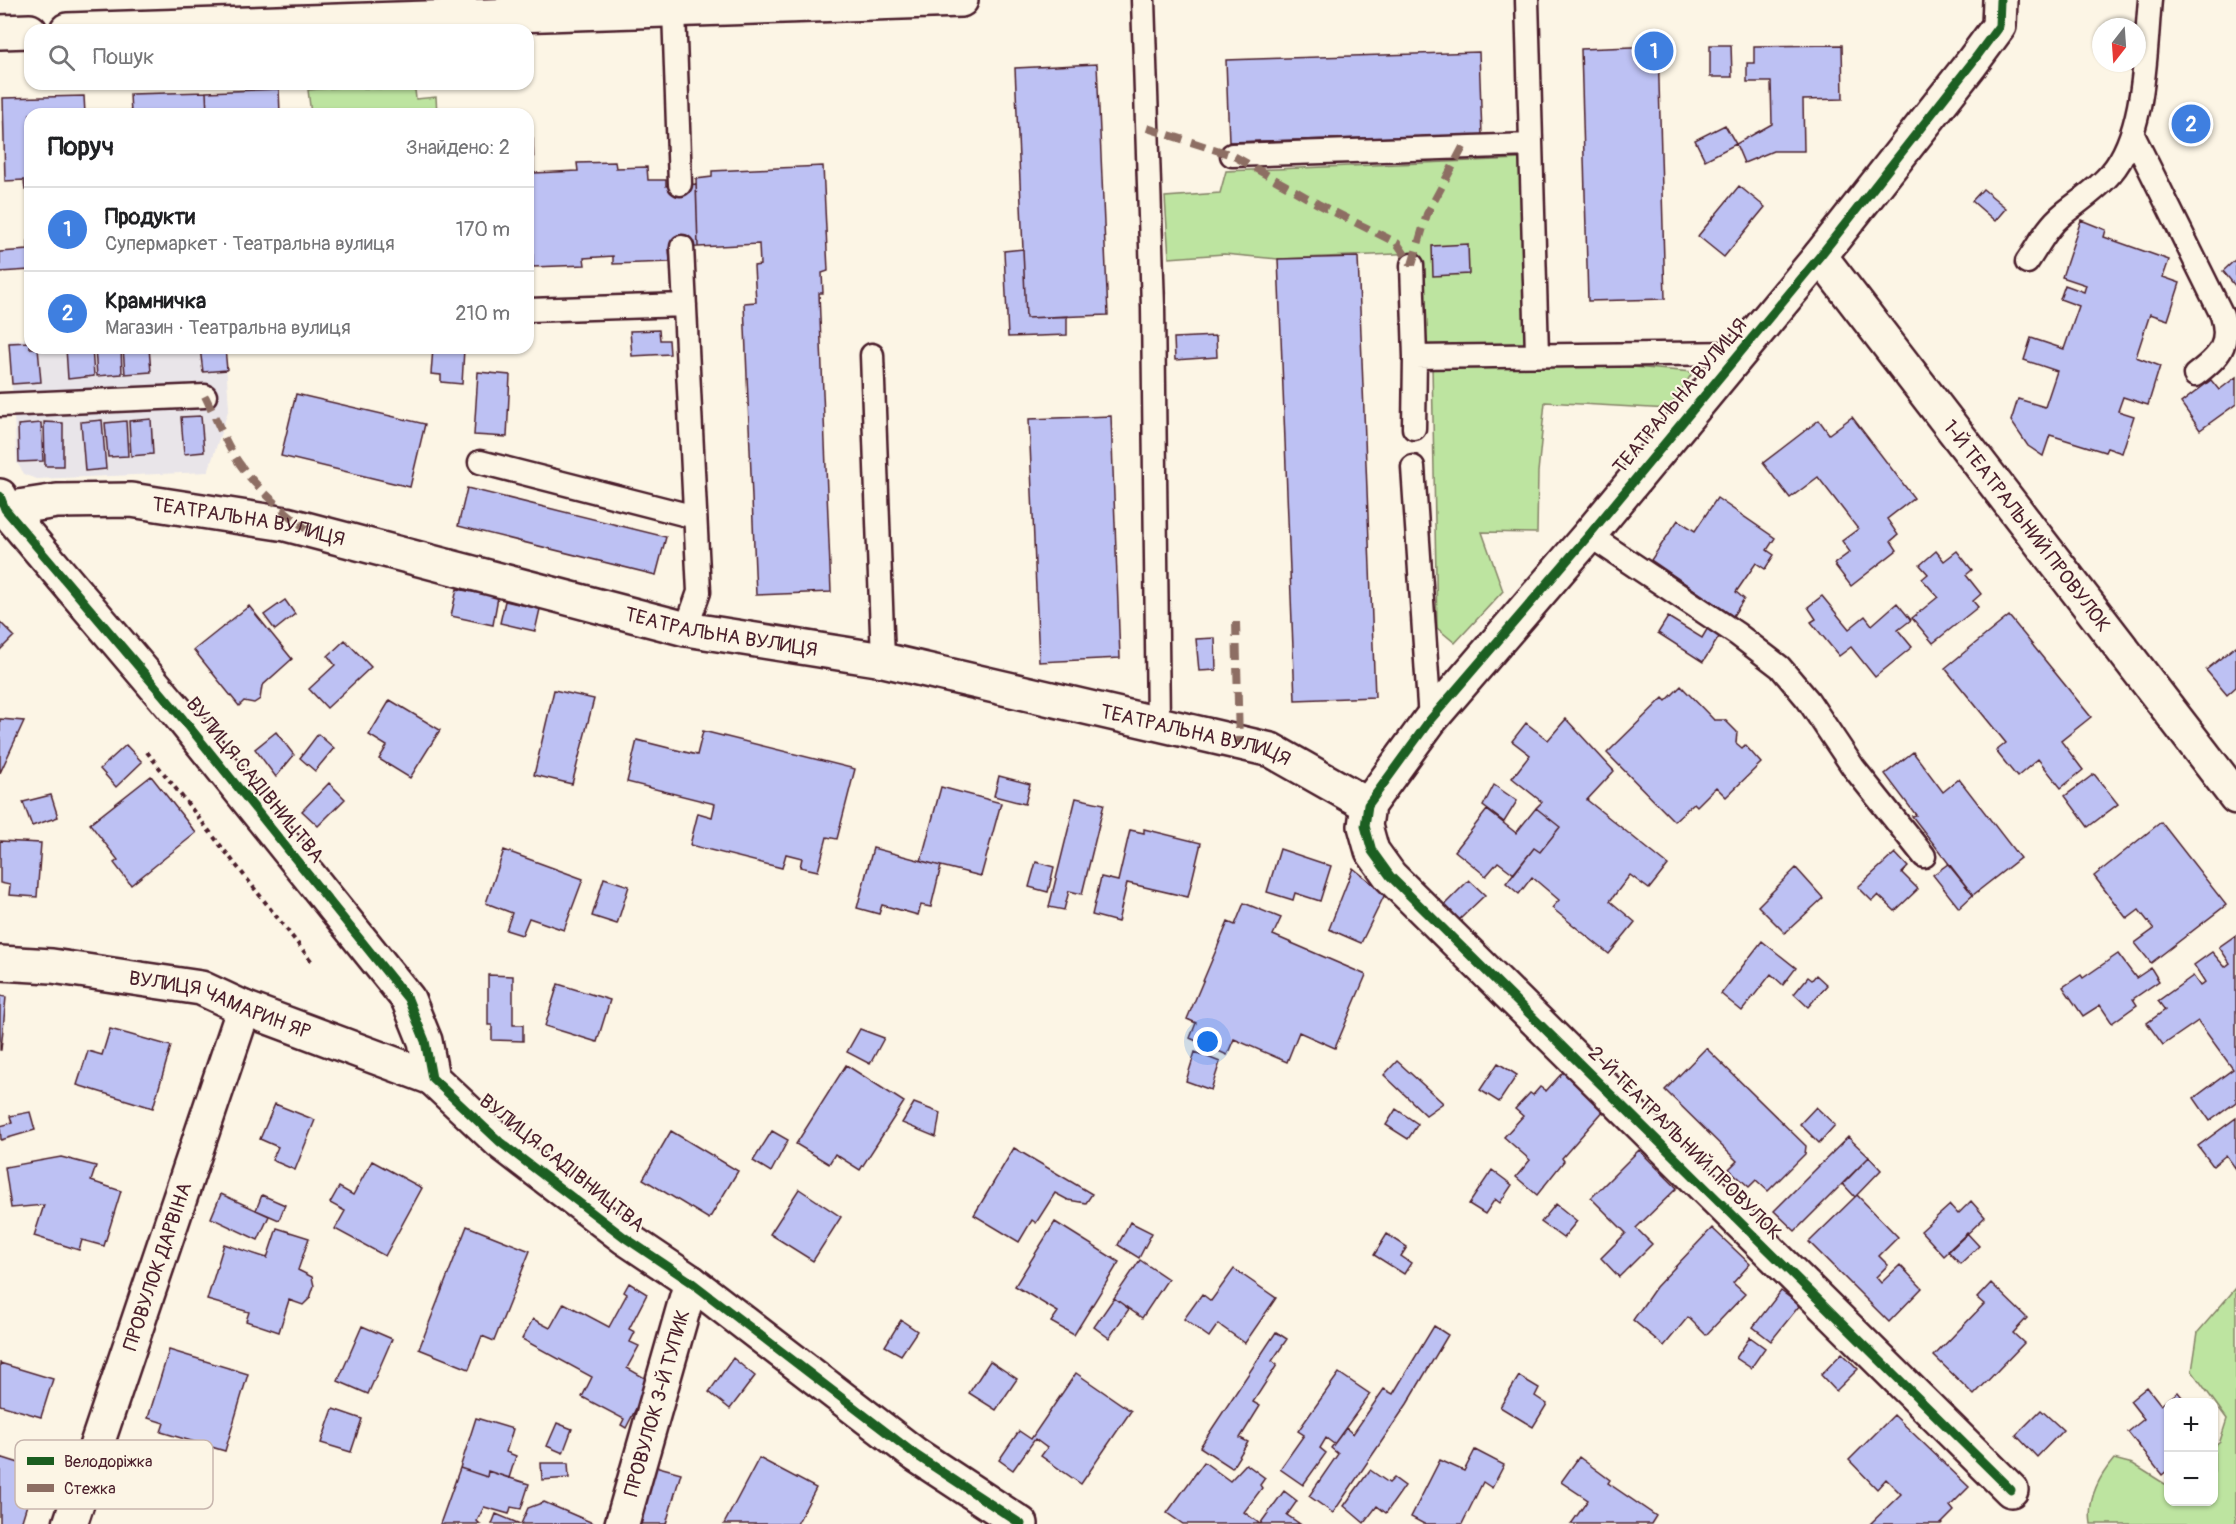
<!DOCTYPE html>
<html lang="uk">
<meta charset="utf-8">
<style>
:root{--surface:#fff;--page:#f2f2f2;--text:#202124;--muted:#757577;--line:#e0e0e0;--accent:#d1495b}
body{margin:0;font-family:Pangolin,sans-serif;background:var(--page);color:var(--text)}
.controls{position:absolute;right:18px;bottom:18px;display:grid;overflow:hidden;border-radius:12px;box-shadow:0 2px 4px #0004}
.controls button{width:54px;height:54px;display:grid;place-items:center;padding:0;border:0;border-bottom:2px solid var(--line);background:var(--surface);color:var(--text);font:30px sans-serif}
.compass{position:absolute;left:2092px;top:18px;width:54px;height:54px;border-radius:50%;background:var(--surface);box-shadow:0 2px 4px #0004;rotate:197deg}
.you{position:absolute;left:1208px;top:1042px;width:21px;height:21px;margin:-15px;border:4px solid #fff;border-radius:50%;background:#1a73e8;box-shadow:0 0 0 9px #1a73e833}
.badge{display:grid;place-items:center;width:39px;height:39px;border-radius:50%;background:var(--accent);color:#fff;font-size:20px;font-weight:700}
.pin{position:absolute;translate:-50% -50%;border:3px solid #fff;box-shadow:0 2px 6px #0006}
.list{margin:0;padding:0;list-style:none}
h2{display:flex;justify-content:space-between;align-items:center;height:78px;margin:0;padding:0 24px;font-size:26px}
h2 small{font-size:20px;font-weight:400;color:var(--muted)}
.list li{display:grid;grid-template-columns:39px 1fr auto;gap:18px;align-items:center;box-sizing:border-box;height:84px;padding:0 24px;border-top:2px solid var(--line)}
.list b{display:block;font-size:22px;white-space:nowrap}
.list p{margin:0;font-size:20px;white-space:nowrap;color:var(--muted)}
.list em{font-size:20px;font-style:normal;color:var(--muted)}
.icon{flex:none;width:33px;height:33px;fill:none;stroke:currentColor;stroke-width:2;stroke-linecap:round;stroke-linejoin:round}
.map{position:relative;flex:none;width:2236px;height:1524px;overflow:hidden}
.search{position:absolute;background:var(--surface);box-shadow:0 2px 4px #0004;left:24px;top:24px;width:510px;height:66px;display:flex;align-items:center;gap:15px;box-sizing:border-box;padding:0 21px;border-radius:18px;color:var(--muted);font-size:22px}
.panel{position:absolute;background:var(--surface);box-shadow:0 2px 4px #0004;left:24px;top:108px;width:510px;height:246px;border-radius:18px}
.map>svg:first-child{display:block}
.built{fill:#e9e5e9}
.green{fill:#bde4a0;stroke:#848266;stroke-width:1.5}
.building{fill:#bdc1f3;stroke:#4a1f2b;stroke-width:1.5}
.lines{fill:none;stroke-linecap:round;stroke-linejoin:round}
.lane-casing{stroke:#4a1f2b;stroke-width:27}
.street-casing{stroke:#4a1f2b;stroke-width:38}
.secondary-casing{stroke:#4a1f2b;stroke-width:38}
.path{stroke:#4a1f2b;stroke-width:4;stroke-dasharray:4.5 4.5;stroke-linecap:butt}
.lane{stroke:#fcf5e5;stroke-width:22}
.street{stroke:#fcf5e5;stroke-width:33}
.secondary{stroke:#fcf5e5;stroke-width:33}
.quiet{stroke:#8d6e63;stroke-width:8;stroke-dasharray:15 8;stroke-linecap:butt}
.cycleway-casing{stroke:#fcf5e5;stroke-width:13}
.cycleway{stroke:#1b5e20;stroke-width:9}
.labels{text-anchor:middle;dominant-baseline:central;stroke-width:4.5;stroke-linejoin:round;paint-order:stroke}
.street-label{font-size:20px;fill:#4a1f2b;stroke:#fcf5e5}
.key{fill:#fcf5e5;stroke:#c7b5ad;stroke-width:1.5}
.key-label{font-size:16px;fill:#4a1f2b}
</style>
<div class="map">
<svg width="2236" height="1524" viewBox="0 0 2236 1524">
<rect width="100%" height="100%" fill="#fcf5e5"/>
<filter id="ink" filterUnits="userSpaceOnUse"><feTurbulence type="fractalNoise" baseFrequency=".0167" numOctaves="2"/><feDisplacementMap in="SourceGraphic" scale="12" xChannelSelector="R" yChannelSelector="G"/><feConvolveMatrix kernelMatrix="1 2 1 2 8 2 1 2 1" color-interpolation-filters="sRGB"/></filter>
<g filter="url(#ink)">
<!-- built -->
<path class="built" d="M30 339V348H225L229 408 208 472 37 479 25 475 17 463 9 340Z"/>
<!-- green -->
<path class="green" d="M342 87 415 90 416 99 436 97 437 114H311L308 90Z
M1521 159 1529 344 1424 349 1423 279 1419 253 1278 259 1224 254 1169 258 1165 197 1220 193 1226 171Z
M1584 363 1693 372 1669 409 1545 402 1538 472 1537 533 1482 532 1503 591 1455 643 1437 628 1432 366Z
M2236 1288V1524H2091C2087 1499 2098 1478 2114 1459L2133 1464 2165 1484 2168 1482V1502H2214V1446L2220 1441 2227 1419 2192 1371 2198 1332Z"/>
<!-- building -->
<path class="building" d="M1710 45H1731L1732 77H1710Z
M1842 45 1843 99 1803 100 1804 151H1773L1744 163 1736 144 1772 124 1771 82H1747V63H1754V46Z
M1658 46 1665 299 1588 301 1581 49Z
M1479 52 1482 135 1229 142 1226 60Z
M1097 64 1108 315 1026 318 1015 68Z
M279 89 280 114H207L206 92Z
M206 92 207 114H131L130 94Z
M84 96 85 114H30V190H25L24 180 5 181 3 98Z
M2179 114 2206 119 2203 135 2176 129Z
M1725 125 1736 144 1705 160 1695 140Z
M528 139H533L534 173 578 171 577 163 615 162 616 168 647 167 648 180H666V186L696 184 698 247 669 248 670 262 613 264V256L584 258 585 265 533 267 532 232H528Z
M823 166 828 271 822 273 823 293H819L831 592 756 595 744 303 756 302 754 266 760 265 759 244 698 247 696 179 712 177V171Z
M1739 186 1765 207 1724 257 1698 236Z
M1983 189 2006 208 1995 221 1972 201Z
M2081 220 2106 230 2104 237 2169 260 2163 277 2180 283 2168 320 2150 314 2136 357 2160 366 2148 405 2123 397 2118 411 2134 416 2122 453 2107 448 2105 452 2050 435 2043 456 2028 446 2011 421 2018 399 2045 407 2057 371 2024 360 2031 338 2064 349 2079 306 2060 299 2065 285 2084 292 2086 285 2062 277Z
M28 241H30V270L0 272V252L28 250Z
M1468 244 1469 274 1433 276 1432 246Z
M1023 249 1026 318 1067 316V335L1008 337 1004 251Z
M1358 257 1375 697 1295 700 1278 259Z
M2236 259V287L2223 271Z
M659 330 660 340H669L670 354 632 356 630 331Z
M1216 336 1217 357 1175 360 1174 338Z
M30 342V348H38L41 382 12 384 9 343Z
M66 348H92L94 376 68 379Z
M95 348H121L122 374 97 376Z
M123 348H149L151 372 125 374Z
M200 348H225L227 370 203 372Z
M433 348 464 349 462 384 441 382V375L431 374Z
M478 372 510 375 507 437 474 435Z
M2236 377V404L2200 430 2181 403 2211 380 2219 390Z
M296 394 425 424 410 487 281 456Z
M201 416 204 452 184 454 181 417Z
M1111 416 1120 658 1039 662 1029 419Z
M1852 417 1914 498 1887 519 1898 535 1891 541 1897 550 1851 586 1834 564 1850 552 1842 541 1858 529 1818 477 1790 498 1763 463 1819 420 1829 434Z
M151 419 153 454 131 456 129 421Z
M102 420 106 469 85 471 81 422Z
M126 421 128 456 108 457 105 423Z
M44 422 63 423V466H45Z
M41 423 43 461 19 462 18 425Z
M467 488 666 537 656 575 458 526Z
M1717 498 1775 538 1767 550 1774 555 1765 569 1756 563 1736 592 1744 599 1733 616 1651 560 1678 520 1695 531Z
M1936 551 1944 561 1957 551 1972 570 1966 575 1981 594 1973 601 1978 607 1933 643 1912 618 1938 597 1922 579 1928 574 1920 565Z
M457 589 498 597 493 625 451 616Z
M1822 596 1849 629 1865 616 1872 625 1897 603 1911 620 1898 630 1912 647 1875 677 1851 647 1839 656 1811 622 1816 619 1808 607Z
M285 600 295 614 275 630 264 615Z
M505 601 540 609 535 631 500 623Z
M249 606 292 659 262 686 260 699 254 703 244 701 239 706 194 650Z
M2009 616 2091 717 2061 741 2083 770 2061 788 2038 759 2017 777 1996 751 2006 743 1945 668Z
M1668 617 1702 638 1709 626 1721 634 1703 662 1658 633Z
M0 622 14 636 0 650Z
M1215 638 1216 670 1199 671 1196 639Z
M345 640 371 667 327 708 309 689 335 665 328 656Z
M2236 646V687L2227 695 2206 670Z
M1681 686 1714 720H1725L1737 732 1736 743 1742 748 1745 745 1761 763 1726 797 1716 787 1697 806 1694 803 1674 821 1607 753 1663 698 1666 701Z
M554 690 594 699 572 784 534 775Z
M390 700 440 730 410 778 379 759 387 746 369 735Z
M0 719 24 721 0 773Z
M1566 719 1614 771 1587 800 1668 865 1649 889 1630 875 1610 901 1635 922 1609 954 1552 908 1559 900 1532 877 1519 894 1506 883 1534 848 1540 852 1560 827 1536 808 1542 802 1512 778 1530 755 1512 741 1526 723 1548 740Z
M703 731 855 769 837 839 827 837 818 871 800 867 802 858 786 854 782 868 690 845 698 813 712 817 715 804 627 782 637 740 697 755Z
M276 732 294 755 276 777 255 749Z
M318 734 334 748 315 771 300 758Z
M126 745 142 762 116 787 100 769Z
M1913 752 1943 792 1959 779 2020 858 1973 895 1912 816 1916 815 1885 774Z
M2094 774 2118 804 2088 827 2065 796Z
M151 776 196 833 131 885 114 863 118 860 90 824Z
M999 776 1030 784 1025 804 994 796Z
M329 783 345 799 318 826 302 811Z
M1494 785 1517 801 1504 822 1483 806Z
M941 787 1001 803 981 876 921 861Z
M51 795 58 817 32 826 23 802Z
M1076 798 1104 804 1082 894 1069 891 1064 910 1049 907Z
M1536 808 1560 827 1540 852 1534 848 1514 874 1498 862 1486 876 1455 851 1487 810 1516 833Z
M2161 822 2226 905 2151 963 2135 943 2154 929 2139 910 2127 919 2094 876Z
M1144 829 1201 843 1188 897 1127 883 1118 922 1092 915 1101 877 1118 881 1130 830 1144 833Z
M0 841 41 843 37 897 9 895 10 885 0 883Z
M873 848 941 866 931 907 921 905 918 915 882 905 879 914 857 908Z
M1280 849 1331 866 1320 901 1295 893 1293 900 1267 892Z
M504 850 583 879 564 930 529 918 522 935 506 930 512 913 486 903Z
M1895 853 1908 867 1902 873 1918 889 1895 911 1878 895 1872 901 1858 887Z
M1036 862 1054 867 1048 892 1029 887Z
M1948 864 1973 895 1959 908 1933 875Z
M1353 868 1385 894 1361 943 1329 929Z
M1796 868 1823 898 1785 933 1758 906Z
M604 878 629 886 617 924 592 916Z
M1469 880 1485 895 1459 920 1444 905Z
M1244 903 1281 918 1273 935 1366 975 1335 1048 1299 1032 1287 1062 1234 1039 1227 1055 1190 1038 1196 1023 1187 1019 1228 922 1235 925Z
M2236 935V1102L2210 1121 2194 1098 2233 1069 2198 1021 2163 1045 2147 1023 2165 1010 2158 1001 2193 976 2200 986 2205 982 2194 965 2212 952 2225 967 2230 963 2219 947Z
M1762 941 1796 968 1783 985 1771 974 1742 1011 1721 994Z
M2118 954 2136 978 2151 968 2159 981 2133 999 2137 1005 2112 1023 2100 1005 2083 1016 2063 987 2081 975 2083 978Z
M488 975 513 976V1025H523V1041L492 1040V1025H488Z
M1816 975 1827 985 1808 1007 1794 994 1808 977 1812 980Z
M558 984 610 1000 597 1042 545 1026Z
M0 996 6 997 1 1050H0Z
M110 1029 171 1046 153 1108 77 1085 88 1051 102 1055Z
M860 1029 884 1038 870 1064 847 1052Z
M1706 1048 1806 1146 1805 1154 1768 1191 1756 1180 1749 1187 1729 1169 1737 1161 1665 1090Z
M1195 1052 1220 1062 1211 1090 1186 1081Z
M1397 1061 1443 1103 1426 1115 1384 1075Z
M1498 1063 1517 1075 1499 1102 1480 1090Z
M846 1065 904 1102 860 1170 835 1154 829 1164 796 1144Z
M1564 1071 1606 1108 1562 1158 1564 1161 1537 1195 1516 1177 1530 1160 1504 1137 1523 1116 1515 1109 1530 1093 1533 1095 1540 1087 1546 1091Z
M914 1103 940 1113 936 1137 902 1123Z
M275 1104 315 1120 295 1170 272 1160 278 1147 260 1139Z
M1816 1107 1835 1125 1819 1143 1800 1124Z
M1396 1109 1418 1124 1408 1139 1386 1125Z
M30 1112 35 1130 1 1140 0 1126 12 1123 10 1116Z
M2236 1118V1169L2226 1155 2213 1166 2198 1146Z
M671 1131 738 1171 709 1219 643 1179Z
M772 1131 788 1140 771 1172 753 1161Z
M1848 1137 1869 1157 1795 1231 1774 1211Z
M1014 1148 1092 1194 1086 1203 1068 1200 1055 1193 1036 1223 1032 1220 1019 1242 974 1215Z
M1639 1150 1677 1188 1636 1228 1652 1244 1619 1277 1601 1258 1626 1233 1591 1198Z
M61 1157 96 1166 91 1181 121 1191 104 1246 82 1240 79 1250 34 1236 44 1205 11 1208 5 1167Z
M1869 1157 1881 1170 1855 1197 1843 1184Z
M372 1161 422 1188 385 1256 335 1229 345 1211 330 1203 339 1187 353 1195Z
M1492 1170 1512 1185 1500 1203 1495 1199 1485 1214 1469 1204Z
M799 1189 841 1217 813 1261 770 1234Z
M221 1194 269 1216 258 1240 211 1218Z
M262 1195 285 1205 279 1220 256 1210Z
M1857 1195 1898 1237 1879 1256 1888 1265 1876 1277 1881 1283 1900 1265 1922 1288 1889 1322 1809 1242Z
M1971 1201 1985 1217 1944 1256 1921 1231 1950 1205 1958 1214Z
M1556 1204 1577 1221 1563 1238 1541 1222Z
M1055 1222 1119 1262 1074 1335 1051 1322 1058 1312 1015 1286Z
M1130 1222 1152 1233 1139 1258 1118 1245Z
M467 1226 530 1251 494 1341 482 1336 469 1369 419 1349Z
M277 1228 309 1238 298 1270 312 1277 314 1286 310 1298 303 1305 289 1300 279 1332 246 1321 249 1312 207 1300 224 1244 267 1258Z
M1712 1228 1750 1264 1733 1283 1745 1294 1706 1335 1688 1317 1664 1346 1633 1320 1656 1287Z
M1967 1233 1979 1246 1960 1264 1948 1251Z
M1387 1234 1407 1247 1401 1256 1411 1263 1404 1274 1374 1255Z
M1140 1260 1168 1279 1142 1318 1114 1298Z
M1234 1269 1276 1298 1245 1343 1218 1324 1209 1337 1184 1319 1202 1294 1211 1301Z
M629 1283 647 1294 629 1329 635 1332 630 1342 639 1346 627 1368 650 1381 626 1428 621 1425 624 1419 582 1397 592 1377 522 1339 533 1319 550 1328 564 1303 609 1327 627 1294 624 1292Z
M1991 1283 2027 1318 2013 1333 2024 1343 1974 1395 1934 1356 1984 1304 1977 1298Z
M1781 1291 1800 1305 1771 1341 1753 1327Z
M1114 1298 1129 1309 1109 1338 1094 1327Z
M901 1320 917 1331 901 1355 885 1346Z
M362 1326 392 1339 368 1394 338 1381Z
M1434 1326 1448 1335 1407 1404 1333 1513 1309 1496 1338 1454 1331 1448 1346 1428 1353 1434 1384 1389 1393 1394Z
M1276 1332 1287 1339 1272 1361 1277 1365 1253 1402 1260 1406 1240 1438 1248 1442 1232 1468 1200 1447Z
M1750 1337 1765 1348 1751 1368 1736 1358Z
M169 1350 248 1374 225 1451 161 1432 164 1423 148 1418Z
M1842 1353 1858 1369 1836 1391 1821 1375Z
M733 1358 755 1376 730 1409 709 1392Z
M990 1361 1017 1379 996 1410 969 1393Z
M0 1363 53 1379 41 1417 0 1405Z
M1076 1373 1131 1411 1081 1484 1041 1456 1047 1448 1035 1439 1013 1470 999 1460 1019 1431 1031 1439Z
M1339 1373 1370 1394 1334 1444 1326 1438 1320 1448 1326 1453 1303 1485 1280 1469 1304 1435 1298 1431Z
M1519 1376 1539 1388 1535 1396 1547 1404 1533 1427 1500 1407Z
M2147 1387 2161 1405 2178 1392 2186 1402H2168V1470L2162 1475 2128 1432 2144 1419 2130 1401Z
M333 1409 362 1419 351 1452 321 1443Z
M2041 1410 2063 1430 2037 1457 2016 1435Z
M1894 1415 1969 1487 1950 1506 1954 1511 1941 1524H1870L1901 1494 1886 1479 1877 1489 1849 1460Z
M476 1418 513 1429 506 1452 516 1456 509 1478 488 1471 487 1477 460 1468Z
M557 1423 572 1429 563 1453 547 1446Z
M1475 1450 1504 1465 1492 1488 1483 1482 1462 1524H1424L1411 1517 1440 1460 1464 1471Z
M0 1457 38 1469 21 1524H0Z
M1579 1457 1610 1480 1608 1483 1656 1516 1651 1524H1571L1588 1500 1561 1482Z
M759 1458 816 1488 797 1524H724Z
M1204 1462 1230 1481 1246 1464 1265 1478 1260 1485 1262 1488 1244 1512 1260 1524H1183L1167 1513Z
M541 1463H568L569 1478 542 1480Z
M655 1466 681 1473 666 1524H641L643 1518 640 1517Z
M460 1468 487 1477 488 1471 529 1484 521 1509 511 1507 509 1514 484 1507 477 1521 480 1524H440Z
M1370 1470 1389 1483 1394 1478 1405 1486 1386 1513 1377 1506 1364 1523 1344 1506Z
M1284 1491 1297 1501 1287 1515 1300 1524H1260Z
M544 1502 595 1524H521L528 1508Z
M496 1514 520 1524H492Z"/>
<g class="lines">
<!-- lane casing -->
<g class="lane-casing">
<path id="lane" d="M1143 0 1153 307 1158 723
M1527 0 1537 354
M674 10 680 184
M2132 133 2222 315C2231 345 2219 357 2195 375
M1232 155 1531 145
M682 247 699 592 686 629
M2027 262C2038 246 2047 227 2063 214 2079 201 2097 190 2111 173 2146 132 2145 51 2150 0
M1412 265 1415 357 1414 428
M528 310 685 305
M872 355 883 660
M1415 357 1739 353
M0 405 205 396
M480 462 695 517
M1413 467 1430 720
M1589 535 1737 634 1780 667 1808 700 1853 767 1924 856"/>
</g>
<!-- street casing -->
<g class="street-casing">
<g id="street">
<path d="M2000 0 1999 26 1971 64 1820 256 1589 535 1430 720 1368 805 1365 826 1372 851 1390 876 2011 1490"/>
<path id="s1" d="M1820 256 2236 797"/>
<path d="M0 496 5 509 183 719 408 999 425 1041 432 1078 500 1142 624 1237 691 1282 916 1455 1021 1524"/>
<path id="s2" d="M5 509 57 501 131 500 286 524 686 629 883 660 1271 750 1368 805"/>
<path id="s3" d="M0 963 52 966 201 988 244 1008 432 1078"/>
<path id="s4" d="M70 1524 244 1008"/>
<path id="s5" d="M622 1524 691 1282"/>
</g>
</g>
<!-- secondary casing -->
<g class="secondary-casing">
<path id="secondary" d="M67 30 961 0
M0 32 30 31"/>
</g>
<!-- path -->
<path class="path" d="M147 752 313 963"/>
<!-- lane -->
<use href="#lane" class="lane"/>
<!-- street -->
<use href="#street" class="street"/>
<!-- secondary -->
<use href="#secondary" class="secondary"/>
<!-- quiet -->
<path class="quiet" d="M1147 128 1232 155 1318 204 1397 243 1412 265
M1412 265 1427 214 1463 147
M205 396C217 420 226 446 242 467 259 491 284 510 306 529
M1236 622 1239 743"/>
<!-- cycleway casing -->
<g class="cycleway-casing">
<path id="cycleway" d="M2000 0 1999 26 1971 64 1820 256 1589 535 1430 720 1368 805 1365 826 1372 851 1390 876 2011 1490
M0 496 5 509 183 719 408 999 425 1041 432 1078 500 1142 624 1237 691 1282 916 1455 1021 1524"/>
</g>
<!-- cycleway -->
<use href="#cycleway" class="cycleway"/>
</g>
</g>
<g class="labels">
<!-- street labels -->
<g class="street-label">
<text transform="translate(1680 396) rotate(-50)">ТЕАТРАЛЬНА ВУЛИЦЯ</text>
<text stroke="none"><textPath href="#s2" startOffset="246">ТЕАТРАЛЬНА ВУЛИЦЯ</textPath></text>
<text stroke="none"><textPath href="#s1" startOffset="340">1-Й ТЕАТРАЛЬНИЙ ПРОВУЛОК</textPath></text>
<text stroke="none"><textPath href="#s2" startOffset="732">ТЕАТРАЛЬНА ВУЛИЦЯ</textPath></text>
<text stroke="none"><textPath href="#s2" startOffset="1218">ТЕАТРАЛЬНА ВУЛИЦЯ</textPath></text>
<text transform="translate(255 780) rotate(51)">ВУЛИЦЯ САДІВНИЦТВА</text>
<text stroke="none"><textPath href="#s3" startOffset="225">ВУЛИЦЯ ЧАМАРИН ЯР</textPath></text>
<text transform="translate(1685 1143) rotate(45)">2-Й ТЕАТРАЛЬНИЙ ПРОВУЛОК</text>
<text transform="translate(562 1163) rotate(39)">ВУЛИЦЯ САДІВНИЦТВА</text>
<text stroke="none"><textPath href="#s4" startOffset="272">ПРОВУЛОК ДАРВІНА</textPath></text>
<text stroke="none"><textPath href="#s5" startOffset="126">ПРОВУЛОК 3-Й ТУПИК</textPath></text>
</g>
</g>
<!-- legend -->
<rect x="15" y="1440" width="198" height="69" rx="9" class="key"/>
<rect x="27" y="1457" width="27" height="8" fill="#1b5e20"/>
<rect x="27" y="1484" width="27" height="8" fill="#8d6e63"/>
<g class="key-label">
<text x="64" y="1467">Велодоріжка</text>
<text x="64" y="1494">Стежка</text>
</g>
</svg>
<div class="controls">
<button>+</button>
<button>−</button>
</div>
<svg class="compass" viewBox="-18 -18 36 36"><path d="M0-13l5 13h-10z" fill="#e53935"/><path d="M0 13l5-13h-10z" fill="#757577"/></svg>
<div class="you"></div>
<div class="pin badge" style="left:1654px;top:51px;background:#3f7fe0">1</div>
<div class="pin badge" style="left:2191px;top:124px;background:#3f7fe0">2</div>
<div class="search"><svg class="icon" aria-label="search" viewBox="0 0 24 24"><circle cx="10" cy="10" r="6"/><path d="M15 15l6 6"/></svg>Пошук</div>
<section class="panel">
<h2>Поруч<small>Знайдено: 2</small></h2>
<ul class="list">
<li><span class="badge" style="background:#3f7fe0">1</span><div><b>Продукти</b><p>Супермаркет · Театральна вулиця</p></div><em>170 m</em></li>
<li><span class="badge" style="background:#3f7fe0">2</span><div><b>Крамничка</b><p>Магазин · Театральна вулиця</p></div><em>210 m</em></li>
</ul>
</section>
</div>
